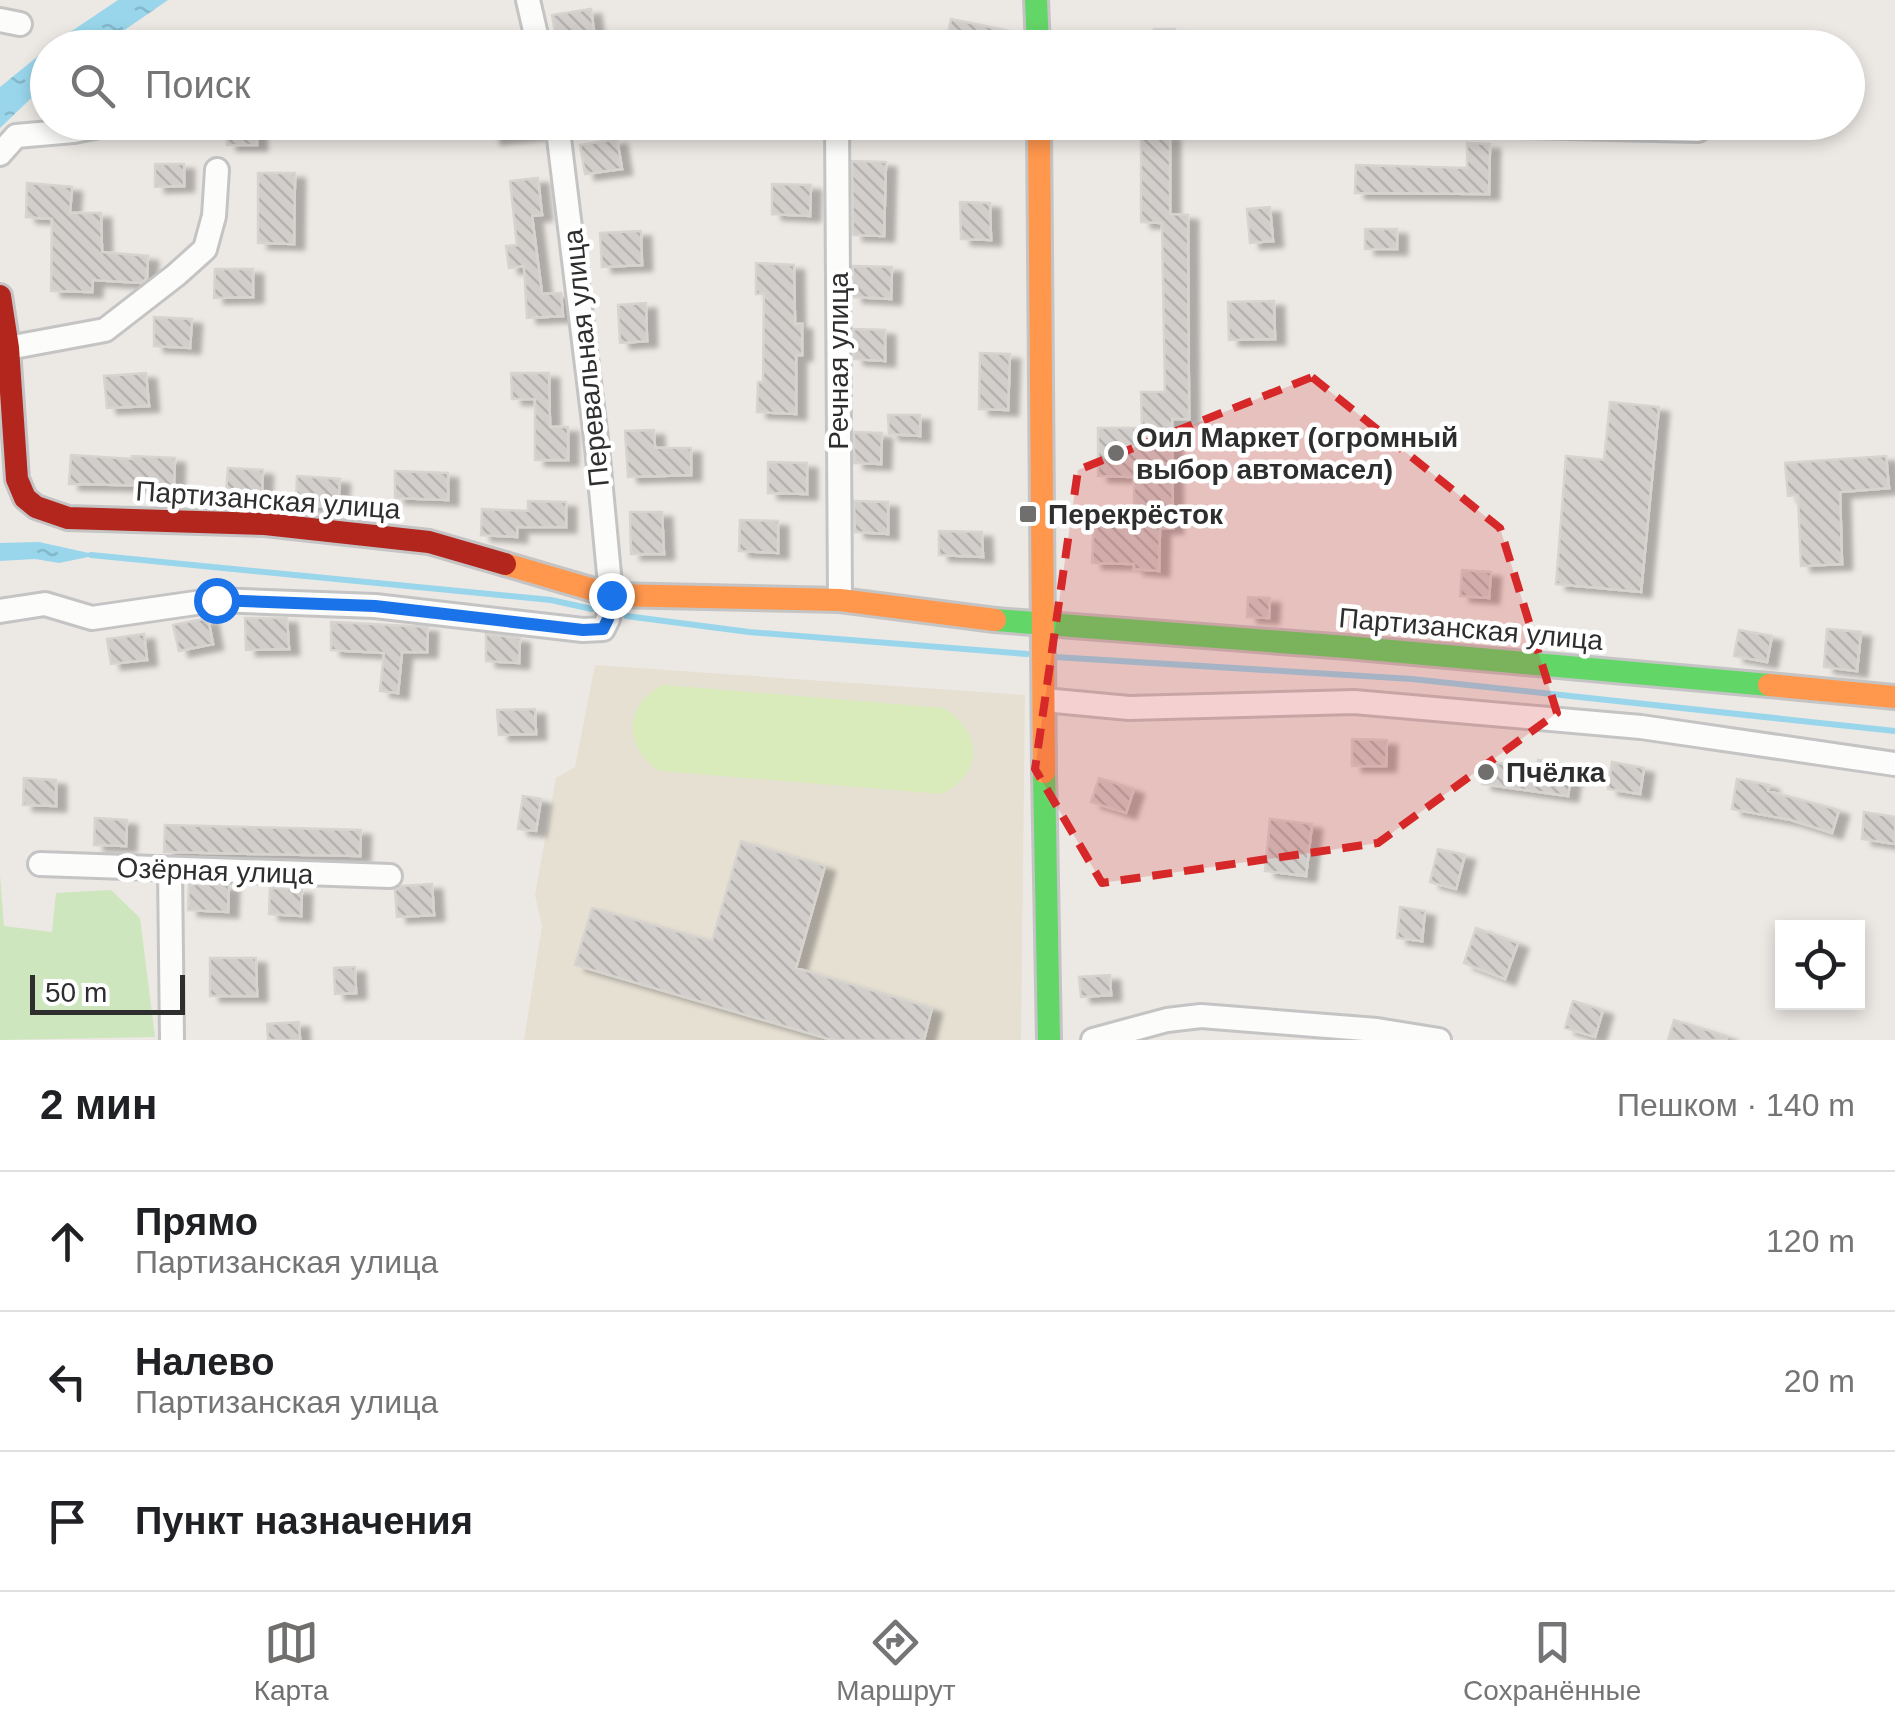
<!DOCTYPE html>
<html lang="ru">
<meta charset="utf-8">
<style>
:root{--surface:#fff;--page:#f2f2f2;--text:#202124;--muted:#757577;--line:#e0e0e0;--accent:#706f6e}
body{margin:0;font-family:Helvetica,sans-serif;background:var(--page);color:var(--text)}
.controls{position:absolute;right:30px;bottom:30px;display:grid;overflow:hidden;border-radius:0px;box-shadow:0 5px 15px #0003}
.controls button{width:90px;height:90px;display:grid;place-items:center;padding:0;border:0;border-bottom:2px solid var(--line);background:var(--surface);color:var(--text);font:50px sans-serif}
.scale{position:absolute;left:30px;bottom:25px;width:155px;box-sizing:border-box;padding-left:10px;border:5px solid #2e2e2e;border-top:0;font-size:28px;line-height:35px;white-space:nowrap;color:#2e2e2e;-webkit-text-stroke:8px #fff;paint-order:stroke}
.stop{position:absolute;width:30px;height:30px;margin:-22px;border:8px solid #1a73e8;border-radius:50%;background:#fff}
.stop.end{background:#1a73e8;border-color:#fff;box-shadow:0 2px 10px #0008}
.list{margin:0;padding:0;list-style:none}
h2{display:flex;justify-content:space-between;align-items:center;height:130px;margin:0;padding:0 40px;font-size:42px}
h2 small{font-size:32px;font-weight:400;color:var(--muted)}
.list li{display:grid;grid-template-columns:65px 1fr auto;gap:30px;align-items:center;box-sizing:border-box;height:140px;padding:0 40px;border-top:2px solid var(--line)}
.list b{display:block;font-size:38px;white-space:nowrap}
.list p{margin:0;font-size:32px;white-space:nowrap;color:var(--muted)}
.list em{font-size:32px;font-style:normal;color:var(--muted)}
.icon{flex:none;width:55px;height:55px;fill:none;stroke:currentColor;stroke-width:2;stroke-linecap:round;stroke-linejoin:round}
.map{position:relative;flex:none;width:1895px;height:1040px;overflow:hidden}
.search{position:absolute;background:var(--surface);box-shadow:0 5px 15px #0003;left:30px;right:30px;top:30px;height:110px;display:flex;align-items:center;gap:25px;box-sizing:border-box;padding:0 35px;border-radius:55px;color:var(--muted);font-size:38px}
.sheet{height:550px;background:var(--surface)}
nav{display:flex;justify-content:space-around;align-items:center;box-sizing:border-box;height:140px;border-top:2px solid var(--line);background:var(--surface);font-size:28px;color:var(--muted)}
nav a{display:grid;justify-items:center;gap:5px}
nav .on{color:var(--accent)}
.map>svg:first-child{display:block}
.education{fill:#e6e0d3}
.grass{fill:#cee6be}
.pitch{fill:#d9eabb}
.water{fill:url(#water-ripples)}
.lines{fill:none;stroke-linecap:round;stroke-linejoin:round}
.stream{stroke:#99d6ec;stroke-width:6}
.building{fill:url(#building-back-hatch);stroke:#d7d4d0;stroke-width:2.5;filter:url(#shadow)}
.street-casing{stroke:#c5c4c5;stroke-width:28}
.fast-casing{stroke:#c5c4c5;stroke-width:28}
.slow-casing{stroke:#c5c4c5;stroke-width:28}
.jam-casing{stroke:#c5c4c5;stroke-width:28}
.street{stroke:#fcfcfb;stroke-width:22}
.fast{stroke:#63d668;stroke-width:22}
.slow{stroke:#ff974d;stroke-width:22}
.jam{stroke:#b3261e;stroke-width:22}
.route{stroke:#1a73e8;stroke-width:12}
.marked{fill:#d62828;fill-opacity:0.2;stroke:#d62828;stroke-width:8;stroke-dasharray:20 12;stroke-linejoin:round}
.poi-dot{fill:#706f6e;stroke:#fff;stroke-width:4}
.labels{text-anchor:middle;dominant-baseline:central;stroke-width:9;stroke-linejoin:round;paint-order:stroke}
.street-label{font-size:28px;fill:#2e2e2e;stroke:#fff}
.poi-label{font-size:28px;font-weight:bold;fill:#2e2e2e;stroke:#fff;text-anchor:start}
</style>
<div class="map">
<svg width="1895" height="1040" viewBox="0 0 1895 1040">
<defs>
<pattern id="water-ripples" width="26" height="14" patternUnits="userSpaceOnUse" patternTransform="scale(2.5)"><rect width="26" height="14" fill="#99d6ec"/><path d="M2 4q2-2 4 0t4 0M15 11q2-2 4 0t4 0" fill="none" stroke="#84b8cb"/></pattern>
<pattern id="building-back-hatch" width="6" height="6" patternUnits="userSpaceOnUse" patternTransform="scale(2.5)"><rect width="6" height="6" fill="#d1cecb"/><path d="M-1 5l2 2M0 0l6 6M5-1l2 2" fill="none" stroke="#b4b1af"/></pattern>
<filter id="shadow"><feDropShadow dx="10" dy="5.5" stdDeviation="2.5" flood-color="#0004"/></filter>
</defs>
<rect width="100%" height="100%" fill="#ece8e4"/>
<!-- education -->
<path class="education" d="M595 665 1025 695 1021 1040H524L542 926 535 895 556 778 575 767Z"/>
<!-- grass -->
<path class="grass" d="M0 875 4 926 52 932 56 893 111 890 140 918 155 1037 0 1040Z"/>
<!-- pitch -->
<path class="pitch" d="M664 685 944 708C982 733 984 772 942 794L660 771C623 750 623 702 664 685Z"/>
<!-- water -->
<path class="water" d="M118 0H168L100 47H48Z
M48 48 47 83 0 128V87Z
M39 542 98 555 59 563 35 559 0 561V543Z"/>
<g class="lines">
<!-- stream -->
<path class="stream" d="M91 555 551 600 592 609
M626 616 749 632 1027 654
M1055 657 1412 679 1895 731"/>
</g>
<!-- building -->
<path class="building" d="M591 9 595 38 557 44 552 15Z
M951 19 1014 32 1011 48H945Z
M1154 29H1175V48H1155Z
M226 122H256L257 145H227Z
M489 122H537L538 134 491 139Z
M1141 133 1170 134V214L1188 215 1189 419H1172L1173 528H1160L1159 571 1134 569V564L1092 563 1094 514 1134 515V477L1098 476V428H1142L1141 392H1165L1162 223 1141 222Z
M617 139 622 169 585 174 580 145Z
M1467 143 1490 144 1489 194 1355 193 1356 165 1467 168Z
M852 161 886 162 884 236 853 235Z
M155 164H184V186L155 187Z
M258 173H295L294 244 258 243Z
M538 178 542 215 532 216 542 294 561 293 563 316 527 318 524 266 509 268 506 246 517 245 510 181Z
M27 183 72 187 70 213H101L102 252 148 256 147 278 142 283 93 280 92 292 51 291 52 219 26 217Z
M772 184 811 185 810 216 772 214Z
M960 202 990 203 991 240 961 239Z
M1270 207 1273 241 1250 243 1247 209Z
M1365 229H1397V249H1365Z
M641 231 642 265 602 267 600 233Z
M756 263 794 265 795 324H802V355H796V414L757 412 758 382H763L764 294H756Z
M853 266 892 267 891 299 853 297Z
M215 269H253V297L214 298Z
M1274 301 1275 339 1229 340 1228 302Z
M646 303 647 341 620 343 618 305Z
M154 317 192 319 190 348 154 346Z
M853 329 885 330V361L854 359Z
M980 353 1010 354 1008 410 979 409Z
M146 373 149 406 107 408 104 376Z
M511 373H549L550 427H568V460H535V399H512Z
M1610 402 1659 407 1641 592 1556 584 1566 456 1604 460Z
M888 415H920V436L889 434Z
M654 430 655 448H691V475L628 477 625 431Z
M854 432 882 433 881 464 854 463Z
M71 455 132 459V456L175 458 174 486 69 484Z
M1886 456 1889 488 1840 492 1842 564 1801 566 1798 495 1788 496 1785 463Z
M768 462 807 463V494L768 493Z
M228 468 263 470 262 495 226 493Z
M395 471 448 473V500L395 498Z
M297 476 340 479 338 507 296 505Z
M528 501 566 502V527H517V537L481 535 482 509 528 511Z
M854 501 888 502V534L855 532Z
M630 512H662L664 554H631Z
M740 520 778 521V553L739 551Z
M939 531 982 532 983 557 939 555Z
M1462 570 1491 572 1489 598 1460 596Z
M1248 597 1270 598 1269 618 1247 617Z
M208 618 213 644 179 651 173 625Z
M245 618H287L289 649 246 650Z
M331 622 428 627 427 652H402L398 693 380 691 384 653 331 650Z
M1827 629 1861 632 1857 671 1824 667Z
M1739 630 1772 636 1767 662 1734 656Z
M144 634 147 660 111 664 107 639Z
M486 634 520 638 519 663 486 661Z
M535 709 536 734 499 735 497 710Z
M1352 739 1387 740 1386 766H1352Z
M1538 760 1573 765 1568 796 1482 784 1484 761 1537 768Z
M1612 762 1644 768 1640 794 1608 789Z
M24 778 56 780V806L23 805Z
M1099 778 1134 789 1126 813 1091 802Z
M1737 779 1769 785 1768 791 1839 810 1832 833 1791 820 1732 809Z
M523 796 541 799 536 831 518 829Z
M1864 812 1895 817V844L1862 839Z
M95 818 127 820 126 846 94 845Z
M1270 819 1312 824 1306 876 1265 871Z
M165 825 361 830 360 856 164 852Z
M741 841 825 866 796 968 932 1008 924 1040H832L575 965 592 908 712 941Z
M1438 849 1465 855 1456 889 1430 882Z
M189 884 229 885 228 912 188 910Z
M432 884 434 915 397 917 395 890 401 886Z
M270 888 302 889 301 916 269 914Z
M1400 907 1425 911 1422 941 1397 938Z
M1476 928 1518 943 1505 979 1464 963Z
M210 958H256L257 996H210Z
M355 967 356 993 335 994 334 968Z
M1110 975 1111 995 1081 997 1079 977Z
M1573 1001 1603 1010 1595 1037 1565 1028Z
M1674 1020 1727 1036 1726 1040H1668Z
M299 1022 300 1040H268L267 1024Z"/>
<g class="lines">
<!-- street casing -->
<g class="street-casing">
<path id="street" d="M528 0 539 48
M0 20 20 24
M837 122 840 600
M1342 122 1698 130
M0 154 16 136 74 131 119 122
M8 348 105 330 176 275 205 249 214 216 217 170
M0 611 45 604 92 618 216 600 375 606 583 630 603 629 608 619 611 595 597 447 557 122
M1044 700 1129 708 1354 702 1641 727 1895 764
M40 864 390 876
M170 870 172 1040
M1093 1040 1167 1020 1201 1016 1377 1030 1439 1040"/>
</g>
<!-- fast casing -->
<g class="fast-casing">
<path id="fast" d="M1036 0 1038 48
M995 620 1347 647 1769 685
M1044 772 1049 1040"/>
</g>
<!-- slow casing -->
<g class="slow-casing">
<path id="slow" d="M1039 122 1044 772
M505 564 611 595 840 600 995 620
M1769 685 1895 697"/>
</g>
<!-- jam casing -->
<g class="jam-casing">
<path id="jam" d="M0 296 8 348 17 479 25 498 36 507 68 518 265 524 429 542 505 564"/>
</g>
<!-- street -->
<use href="#street" class="street"/>
<!-- fast -->
<use href="#fast" class="fast"/>
<!-- slow -->
<use href="#slow" class="slow"/>
<!-- jam -->
<use href="#jam" class="jam"/>
</g>
<g class="lines">
<!-- route -->
<path class="route" d="M216 600 375 606 583 630 603 629 608 619 611 595"/>
</g>
<!-- marked area -->
<path class="marked" d="M1312 377 1500 528 1557 713 1378 843 1102 883 1035 769 1078 470Z"/>
<!-- markers -->
<g class="poi-dot">
<circle cx="1116" cy="453" r="10"/>
<rect x="1018" y="504" width="20" height="20" rx="5"/>
<circle cx="1486" cy="772" r="10"/>
</g>
<g class="labels">
<!-- street labels -->
<g class="street-label">
<text transform="translate(586 358) rotate(-96)">Перевальная улица</text>
<text transform="translate(838 361) rotate(-90)">Речная улица</text>
<text transform="translate(268 500) rotate(4)">Партизанская улица</text>
<text transform="translate(1471 629) rotate(5)">Партизанская улица</text>
<text transform="translate(215 871) rotate(2)">Озёрная улица</text>
</g>
<!-- poi labels -->
<g class="poi-label">
<text x="1136" y="437">Оил Маркет (огромный<tspan x="1136" dy="32">выбор автомасел)</tspan></text>
<text x="1048" y="514">Перекрёсток</text>
<text x="1506" y="772">Пчёлка</text>
</g>
</g>
</svg>
<div class="controls">
<button><svg class="icon" aria-label="locate" viewBox="0 0 24 24"><circle cx="12" cy="12" r="6"/><path d="M12 2v4M12 18v4M2 12h4M18 12h4"/></svg></button>
</div>
<div class="scale">50 m</div>
<div class="stop" style="left:216px;top:600px"></div>
<div class="stop end" style="left:611px;top:595px"></div>
<div class="search"><svg class="icon" aria-label="search" viewBox="0 0 24 24"><circle cx="10" cy="10" r="6"/><path d="M15 15l6 6"/></svg>Поиск</div>
</div>
<section class="sheet">
<h2>2 мин<small>Пешком · 140 m</small></h2>
<ul class="list">
<li><svg class="icon" aria-label="ahead" viewBox="0 0 24 24"><path d="M12 20V5M6 11l6-6 6 6"/></svg><div><b>Прямо</b><p>Партизанская улица</p></div><em>120 m</em></li>
<li><svg class="icon" aria-label="left" viewBox="0 0 24 24"><path d="M17 20v-9H6M10 6l-5 5 5 5"/></svg><div><b>Налево</b><p>Партизанская улица</p></div><em>20 m</em></li>
<li><svg class="icon" aria-label="arrive" viewBox="0 0 24 24"><path d="M6 21V4h12l-3 4 3 4H6"/></svg><div><b>Пункт назначения</b></div></li>
</ul>
</section>
<nav>
<a class="on"><svg class="icon" aria-label="map" viewBox="0 0 24 24"><path d="M3 6l6-2 6 2 6-2v14l-6 2-6-2-6 2zM9 4v14M15 6v14"/></svg>Карта</a>
<a><svg class="icon" aria-label="directions" viewBox="0 0 24 24"><path d="M12 3l9 9-9 9-9-9zM9 14v-3h6M13 9l2 2-2 2"/></svg>Маршрут</a>
<a><svg class="icon" aria-label="saved" viewBox="0 0 24 24"><path d="M7 4h10v16l-5-4-5 4z"/></svg>Сохранённые</a>
</nav>
